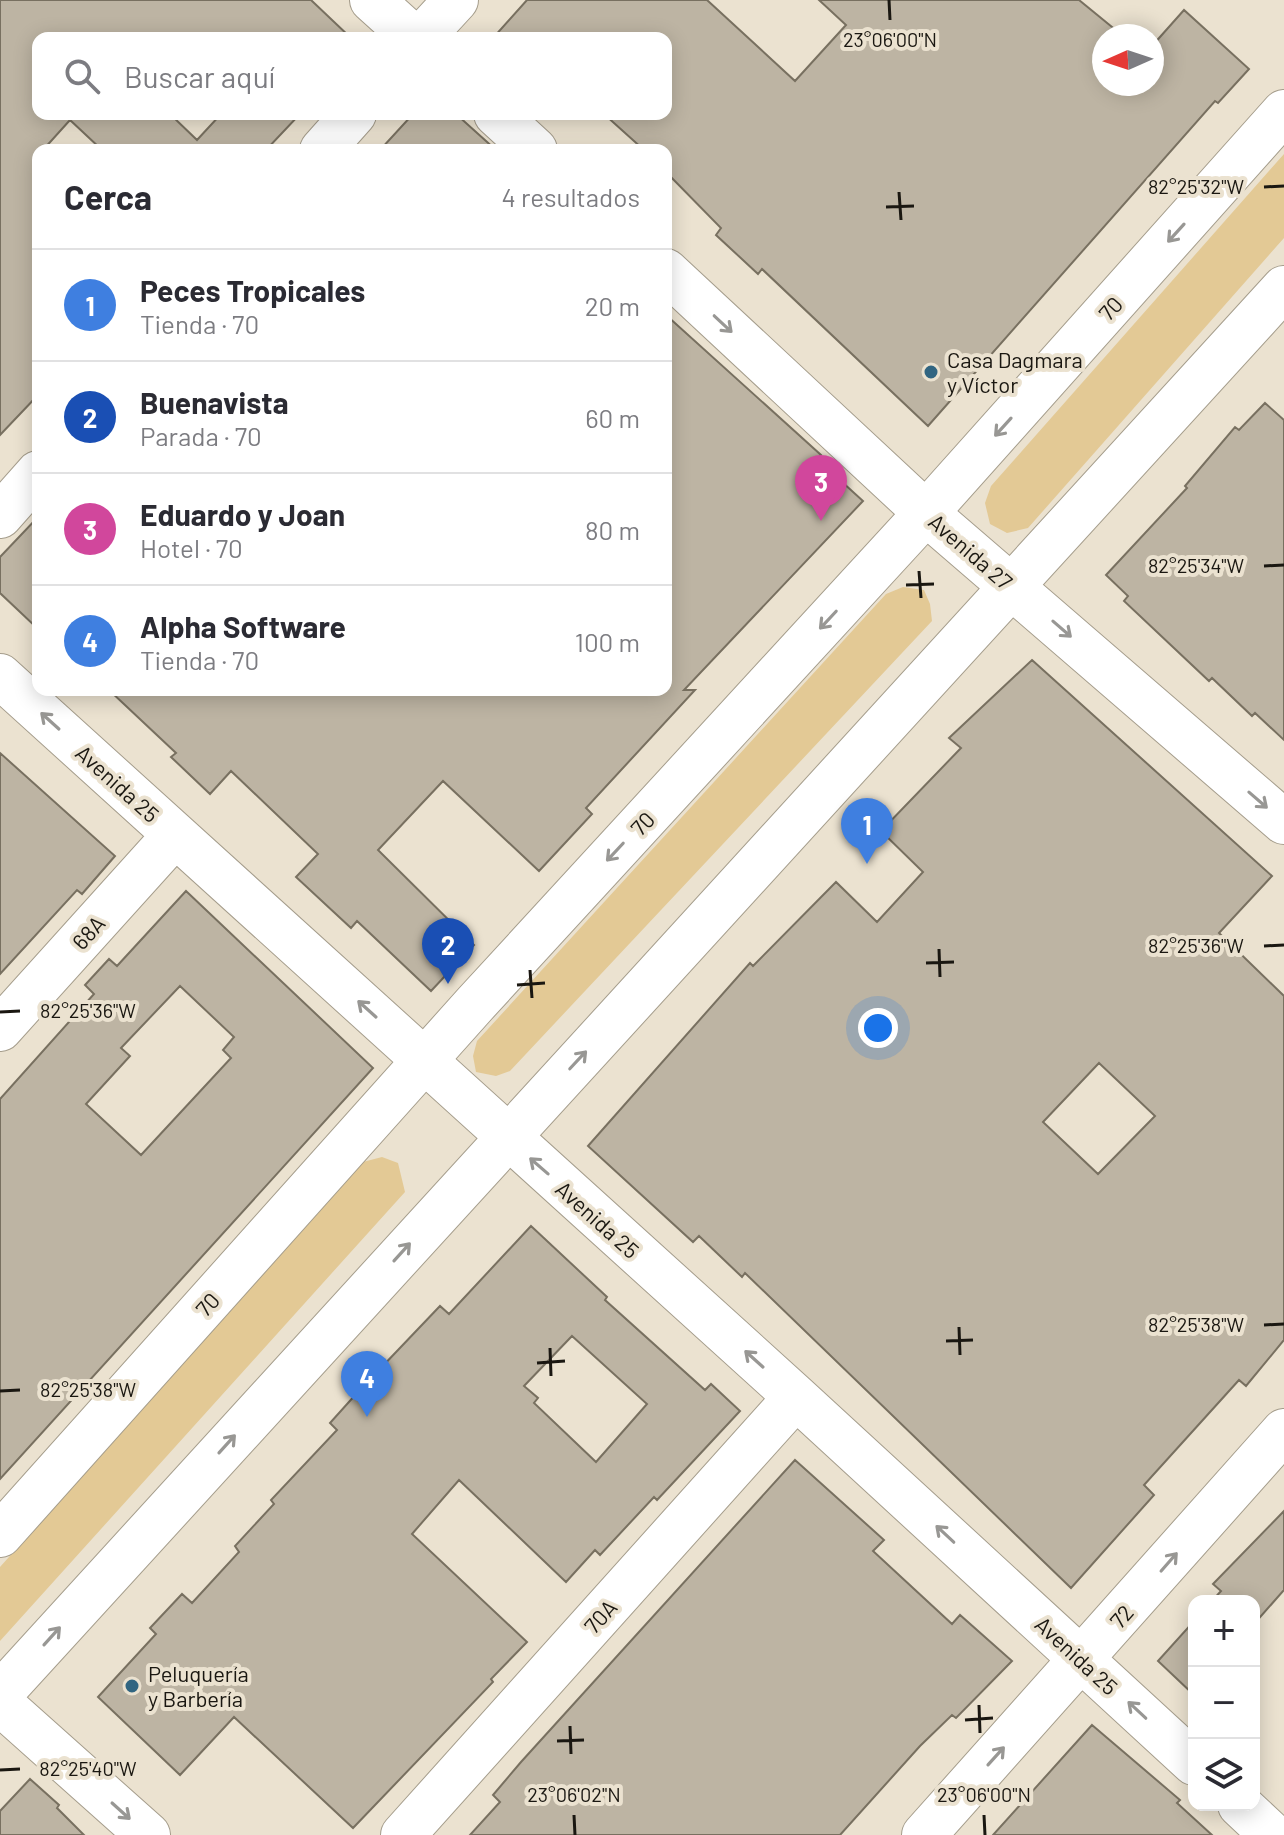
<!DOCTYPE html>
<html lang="es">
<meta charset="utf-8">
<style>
:root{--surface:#fff;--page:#f7f7f7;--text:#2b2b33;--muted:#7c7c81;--line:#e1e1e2;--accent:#d93025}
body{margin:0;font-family:Barlow,sans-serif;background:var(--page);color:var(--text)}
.controls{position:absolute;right:24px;bottom:24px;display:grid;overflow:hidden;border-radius:16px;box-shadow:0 4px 20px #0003}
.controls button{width:72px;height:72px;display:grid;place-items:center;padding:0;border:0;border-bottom:2px solid var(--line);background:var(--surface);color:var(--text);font:40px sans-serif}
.compass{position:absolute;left:1092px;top:24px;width:72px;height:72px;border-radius:50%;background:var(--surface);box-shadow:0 4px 20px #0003;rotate:267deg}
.you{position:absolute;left:878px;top:1028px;width:28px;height:28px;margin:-20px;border:6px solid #fff;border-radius:50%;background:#1a73e8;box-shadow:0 0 0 12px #1a73e833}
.badge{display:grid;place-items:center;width:52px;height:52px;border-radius:50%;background:var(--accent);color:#fff;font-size:26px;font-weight:700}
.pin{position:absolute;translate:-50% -66px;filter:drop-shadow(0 2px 4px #0008)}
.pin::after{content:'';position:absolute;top:42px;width:28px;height:24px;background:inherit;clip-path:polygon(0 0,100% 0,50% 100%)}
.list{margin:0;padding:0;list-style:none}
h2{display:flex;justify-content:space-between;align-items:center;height:104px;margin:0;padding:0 32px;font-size:34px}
h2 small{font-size:26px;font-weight:400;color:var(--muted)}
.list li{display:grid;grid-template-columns:52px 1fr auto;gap:24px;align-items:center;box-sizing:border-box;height:112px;padding:0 32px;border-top:2px solid var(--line)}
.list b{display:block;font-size:30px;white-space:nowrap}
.list p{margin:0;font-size:26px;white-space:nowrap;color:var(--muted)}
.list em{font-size:26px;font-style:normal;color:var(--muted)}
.icon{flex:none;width:44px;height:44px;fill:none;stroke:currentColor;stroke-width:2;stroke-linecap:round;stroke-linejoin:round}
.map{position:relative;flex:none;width:1284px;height:1835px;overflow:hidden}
.search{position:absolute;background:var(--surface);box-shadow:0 4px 20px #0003;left:32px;top:32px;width:640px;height:88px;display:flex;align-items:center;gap:20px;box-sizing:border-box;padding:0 28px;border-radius:16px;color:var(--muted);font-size:30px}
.panel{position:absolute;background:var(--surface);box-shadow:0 4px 20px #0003;left:32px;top:144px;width:640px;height:552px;border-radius:16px}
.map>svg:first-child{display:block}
.green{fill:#e3c995}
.building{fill:#bdb4a3;stroke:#787060;stroke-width:2;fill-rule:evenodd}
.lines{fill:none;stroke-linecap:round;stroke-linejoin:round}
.minor-casing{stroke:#a59d8c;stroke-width:46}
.major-casing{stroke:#a59d8c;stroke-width:46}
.minor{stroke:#fff;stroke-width:44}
.major{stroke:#fff;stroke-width:44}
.oneway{stroke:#989794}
.ticks{fill:none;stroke:#1a1711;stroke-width:3}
.poi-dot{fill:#316581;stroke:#ebe2d0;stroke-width:3}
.labels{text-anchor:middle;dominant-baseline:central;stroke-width:8;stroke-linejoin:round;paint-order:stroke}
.street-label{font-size:22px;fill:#1a1711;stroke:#ebe2d0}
.poi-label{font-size:22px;fill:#1a1711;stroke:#ebe2d0;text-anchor:start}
.ticks-label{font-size:20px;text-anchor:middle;fill:#1a1711;stroke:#ebe2d0;stroke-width:8;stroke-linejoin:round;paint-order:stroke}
</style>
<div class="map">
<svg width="1284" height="1835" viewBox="0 0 1284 1835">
<rect width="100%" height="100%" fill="#ebe2d0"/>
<!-- green -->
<path class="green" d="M1284 154V238L1028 528 1007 533 990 524 985 503 991 486Z
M903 587 924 590 930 604 932 621 510 1071 496 1076 476 1072 473 1056 477 1041 886 594Z
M382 1157 398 1163 405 1192 0 1641V1567L363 1162Z"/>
<!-- building -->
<path class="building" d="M0 0H311L351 38H38V114H170L197 140 221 114H300L266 150H102L70 120 43 150H38V395L0 435Z
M527 0H707L795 81 846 25 819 0H1079L1123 36H1104V84H1152V46L1184 10 1249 69 1218 103 1215 101 928 426 762 269 758 274 716 235 721 228 666 172V150H644L604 114H666V38H493Z
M413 114H456L496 150H380Z
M666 315 821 455 818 460 863 501 684 690H695L586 808 592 814 539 871 443 781 378 850 474 945 431 991 357 921 351 928 296 877 318 854 231 771 210 794 171 757 176 753 109 690H666Z
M1265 403 1284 420V740L1255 713 1252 716 1212 678 1209 681 1124 601 1128 596 1106 575 1187 488 1185 486 1235 427 1239 430Z
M38 517V629L0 593V557Z
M1032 660 1272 876 1219 933 1284 996V1340L1246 1386 1239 1380 1144 1485 1154 1495 1071 1588 745 1273 742 1277 699 1236 693 1242 588 1146 750 963 753 966 836 882 877 922 923 872 881 831 961 748 949 738ZM1099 1063 1155 1116 1098 1174 1043 1122Z
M0 753 115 856 82 894 77 890 0 974Z
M186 891 373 1068 0 1479V1099L94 994 85 985 109 959 117 966ZM180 986 234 1037 223 1050 231 1058 141 1155 86 1104 130 1056 121 1048Z
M531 1226 607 1297 605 1300 705 1390 711 1384 740 1411 657 1500 654 1497 600 1555 595 1550 566 1582 459 1480 412 1534 527 1642 491 1679 493 1682 353 1828 234 1717 180 1775 98 1697 156 1634 150 1628 182 1594 192 1603 239 1552 235 1546 274 1504 271 1500 337 1430 330 1423 357 1393 440 1306 449 1314ZM572 1336 647 1404 596 1462 534 1403 538 1398 524 1386Z
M795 1460 884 1540 873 1551 952 1624 960 1615 1012 1661 956 1718 952 1715 920 1746 840 1835H470L500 1802 493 1795 521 1762Z
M1284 1511V1590L1254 1624V1601H1212L1221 1591 1213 1584Z
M1194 1621V1693L1193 1694 1158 1661Z
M1092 1725 1180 1800 1177 1803 1212 1835H993Z
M30 1779 59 1805 57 1808 84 1835H0V1811Z"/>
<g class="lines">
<!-- minor casing -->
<g class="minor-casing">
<path id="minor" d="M372 0 414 38
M421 38 456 0
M496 114 535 150
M322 150 354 114
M666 271 926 513 1284 822
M0 516 38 473
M0 676 796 1397 1194 1763
M0 1029 175 835
M0 1703 148 1835
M1240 1805 1272 1835
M403 1835 796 1397
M924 1835 1284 1431"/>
</g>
<!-- major casing -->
<g class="major-casing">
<path id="major" d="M0 1535 475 1004 926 513 1284 112
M0 1694 1284 288"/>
</g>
<!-- minor -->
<use href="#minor" class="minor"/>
<!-- major -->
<use href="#major" class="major"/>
</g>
<!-- one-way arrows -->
<defs><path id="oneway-shaft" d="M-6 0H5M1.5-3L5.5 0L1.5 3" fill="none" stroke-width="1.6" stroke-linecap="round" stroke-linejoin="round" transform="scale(2)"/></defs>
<g class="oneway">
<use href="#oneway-shaft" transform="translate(1176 233) rotate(132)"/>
<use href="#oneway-shaft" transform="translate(723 324) rotate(43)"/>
<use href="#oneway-shaft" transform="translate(1003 427) rotate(132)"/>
<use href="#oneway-shaft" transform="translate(828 620) rotate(133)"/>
<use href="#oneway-shaft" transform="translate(1062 629) rotate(41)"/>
<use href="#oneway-shaft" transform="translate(50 721) rotate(-138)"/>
<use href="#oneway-shaft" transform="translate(1258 800) rotate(41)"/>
<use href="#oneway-shaft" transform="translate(615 852) rotate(133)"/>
<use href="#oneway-shaft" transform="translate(367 1009) rotate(-138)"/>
<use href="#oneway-shaft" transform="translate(578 1060) rotate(-47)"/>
<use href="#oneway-shaft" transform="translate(539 1166) rotate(-139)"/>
<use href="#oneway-shaft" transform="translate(402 1252) rotate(-48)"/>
<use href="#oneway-shaft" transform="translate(754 1359) rotate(-138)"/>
<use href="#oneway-shaft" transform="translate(227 1444) rotate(-48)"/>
<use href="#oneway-shaft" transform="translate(945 1534) rotate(-137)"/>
<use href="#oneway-shaft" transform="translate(1169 1562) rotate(-49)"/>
<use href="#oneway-shaft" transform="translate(52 1636) rotate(-48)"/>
<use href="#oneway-shaft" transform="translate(1137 1710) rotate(-137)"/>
<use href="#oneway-shaft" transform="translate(996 1756) rotate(-48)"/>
<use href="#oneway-shaft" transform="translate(121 1811) rotate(42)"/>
</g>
<!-- ticks -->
<path class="ticks" d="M889 0 890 20M1264 187 1284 186M899 192 901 220M886 207 914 206M1264 566 1284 565M919 571 921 598M906 585 934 584M1264 946 1284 945M939 949 940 977M926 963 954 962M530 970 532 998M517 985 545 983M0 1012 20 1011M1264 1325 1284 1324M959 1327 960 1355M946 1341 973 1340M550 1348 551 1376M537 1363 565 1361M0 1391 20 1390M979 1705 980 1733M965 1720 993 1718M570 1726 571 1754M557 1741 584 1740M0 1770 20 1769M574 1815 575 1835M984 1815 985 1835"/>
<!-- markers -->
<g class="poi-dot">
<circle cx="931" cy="372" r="8"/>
<circle cx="132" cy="1686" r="8"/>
</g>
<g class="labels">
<!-- street labels -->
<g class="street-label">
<text transform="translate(1110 308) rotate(-48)">70</text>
<text transform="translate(971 551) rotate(41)">Avenida 27</text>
<text transform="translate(118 783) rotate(42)">Avenida 25</text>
<text transform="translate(642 823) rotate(-47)">70</text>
<text transform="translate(88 932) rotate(-48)">68A</text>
<text transform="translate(598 1219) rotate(42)">Avenida 25</text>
<text transform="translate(207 1304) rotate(-48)">70</text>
<text transform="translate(600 1616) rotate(-48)">70A</text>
<text transform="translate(1121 1616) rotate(-49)">72</text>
<text transform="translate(1077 1655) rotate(43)">Avenida 25</text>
</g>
<!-- poi labels -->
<g class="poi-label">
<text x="947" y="359">Casa Dagmara<tspan x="947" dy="25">y Víctor</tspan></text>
<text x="148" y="1673">Peluquería<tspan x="148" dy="25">y Barbería</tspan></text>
</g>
</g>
<g class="ticks-label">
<text x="890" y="47">23°06'00"N</text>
<text x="1196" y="194">82°25'32"W</text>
<text x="1196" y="573">82°25'34"W</text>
<text x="1196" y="953">82°25'36"W</text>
<text x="88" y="1018">82°25'36"W</text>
<text x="1196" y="1332">82°25'38"W</text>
<text x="88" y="1397">82°25'38"W</text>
<text x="88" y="1776">82°25'40"W</text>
<text x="574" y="1802">23°06'02"N</text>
<text x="984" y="1802">23°06'00"N</text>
</g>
</svg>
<div class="controls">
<button>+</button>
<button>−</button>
<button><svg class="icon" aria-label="layers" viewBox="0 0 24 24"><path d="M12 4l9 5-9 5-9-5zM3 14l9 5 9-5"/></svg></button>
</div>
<svg class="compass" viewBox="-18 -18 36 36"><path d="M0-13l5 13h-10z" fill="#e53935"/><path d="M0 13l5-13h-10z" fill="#7c7c81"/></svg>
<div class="you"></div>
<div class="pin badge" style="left:867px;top:864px;background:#3f7fe0">1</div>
<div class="pin badge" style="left:448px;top:984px;background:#1a4fb4">2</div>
<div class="pin badge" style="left:821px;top:521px;background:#d1479c">3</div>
<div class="pin badge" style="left:367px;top:1417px;background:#3f7fe0">4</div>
<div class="search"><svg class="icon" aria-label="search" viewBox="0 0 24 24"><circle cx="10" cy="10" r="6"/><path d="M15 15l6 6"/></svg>Buscar aquí</div>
<section class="panel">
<h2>Cerca<small>4 resultados</small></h2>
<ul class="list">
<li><span class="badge" style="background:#3f7fe0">1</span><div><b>Peces Tropicales</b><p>Tienda · 70</p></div><em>20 m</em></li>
<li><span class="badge" style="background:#1a4fb4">2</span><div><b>Buenavista</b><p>Parada · 70</p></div><em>60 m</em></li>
<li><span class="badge" style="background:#d1479c">3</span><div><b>Eduardo y Joan</b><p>Hotel · 70</p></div><em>80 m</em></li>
<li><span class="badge" style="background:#3f7fe0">4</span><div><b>Alpha Software</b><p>Tienda · 70</p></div><em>100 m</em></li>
</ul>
</section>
</div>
